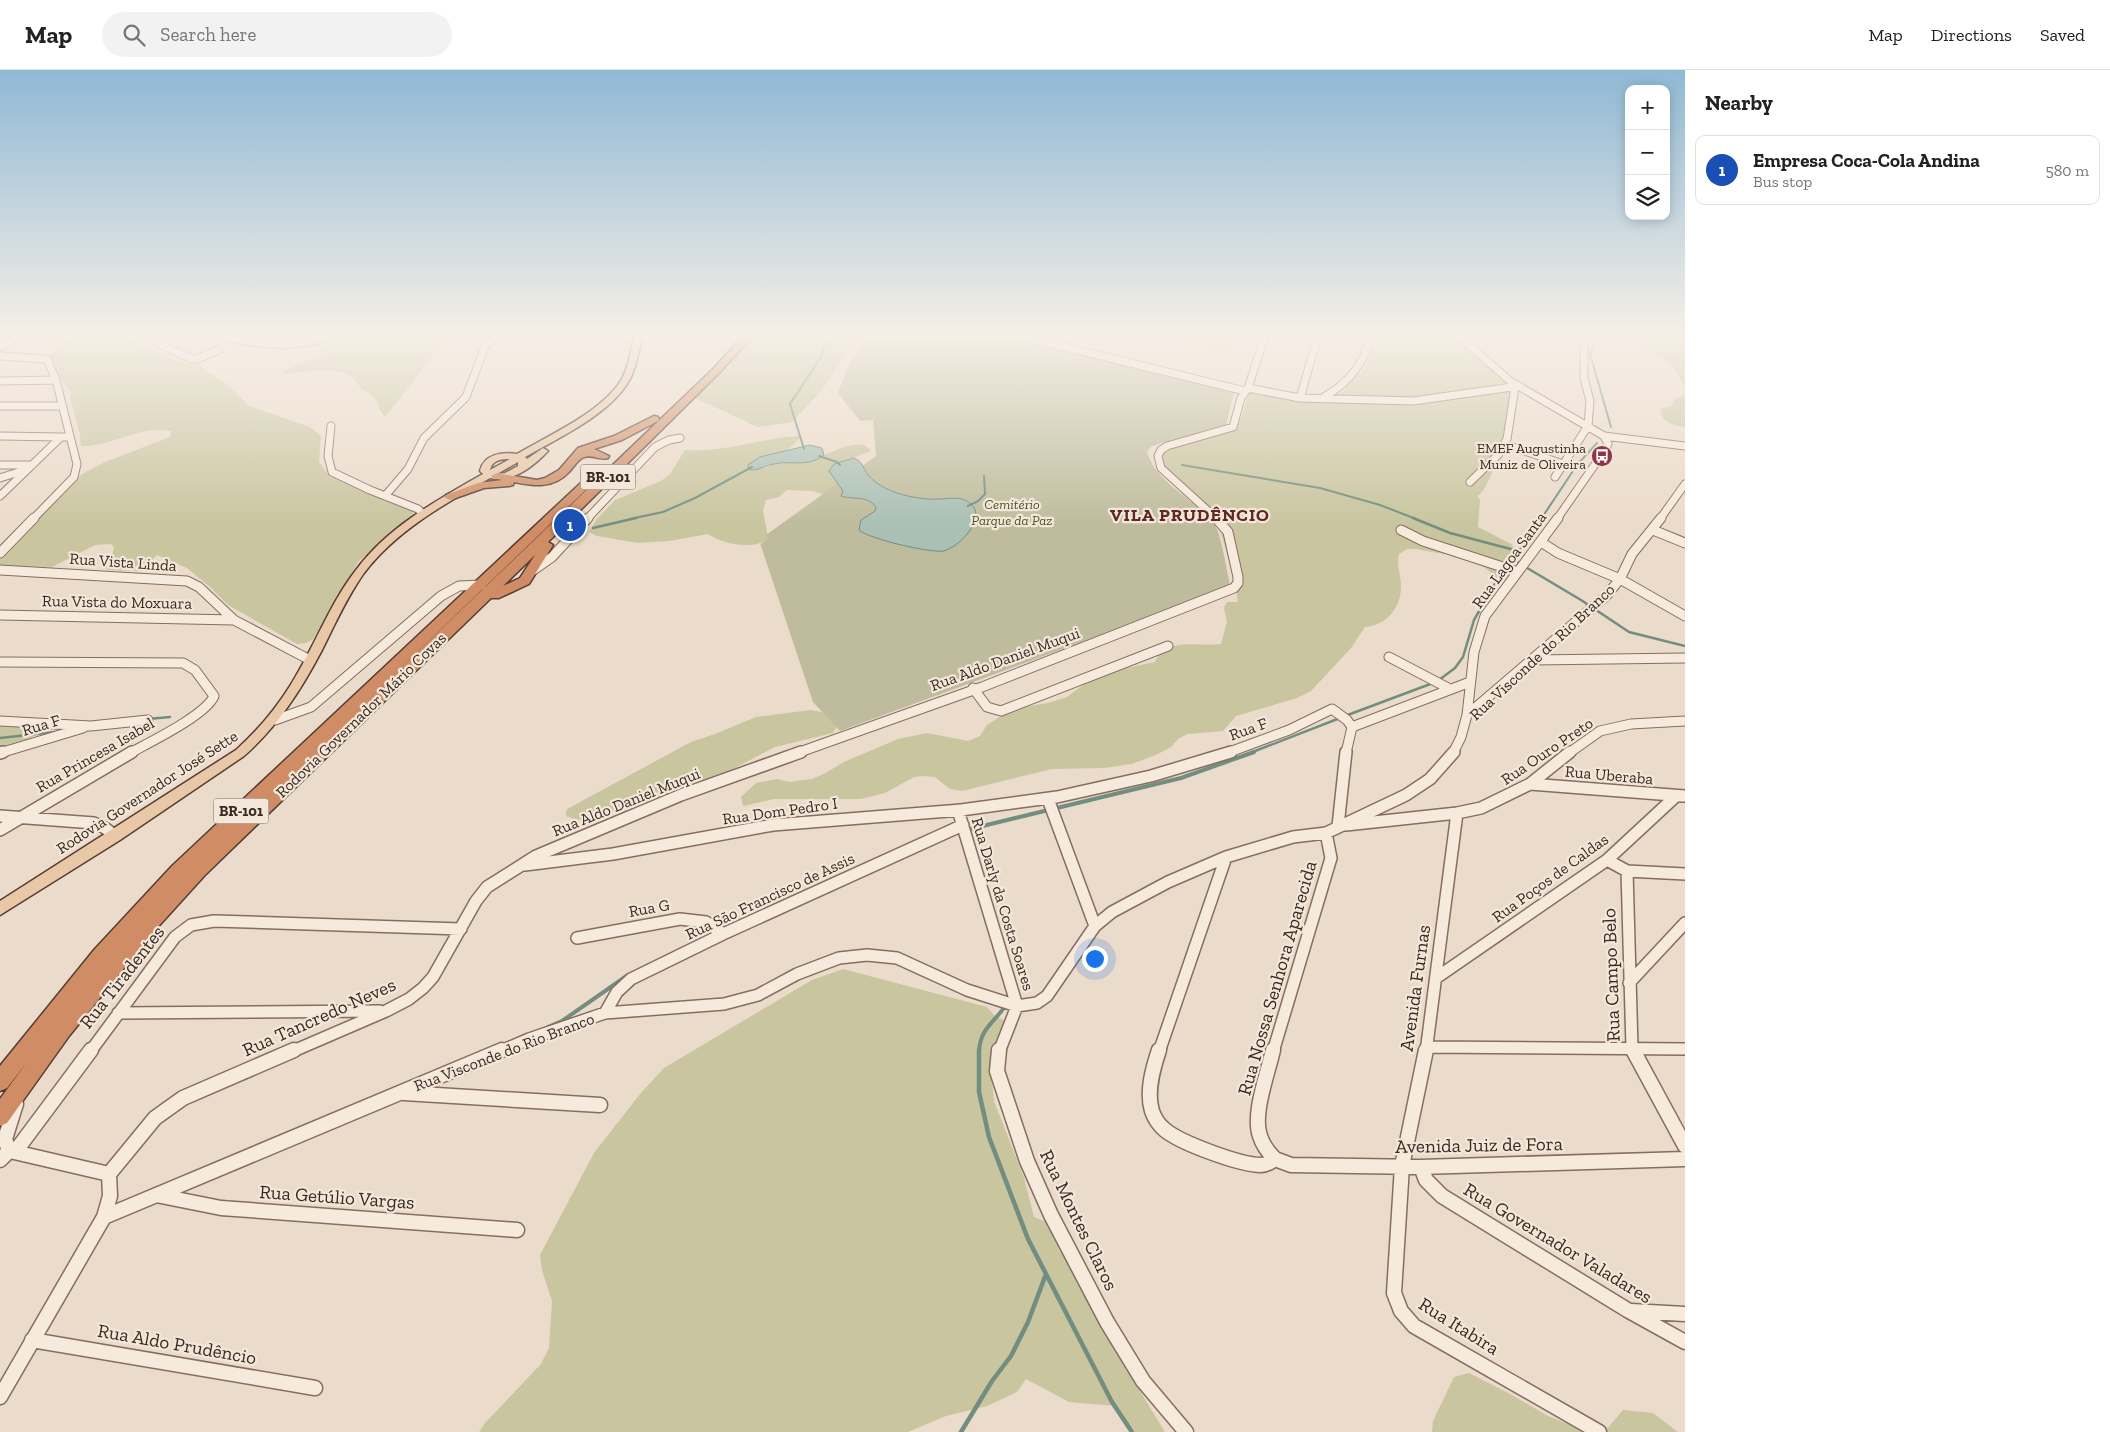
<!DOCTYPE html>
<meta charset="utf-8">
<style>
:root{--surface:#fff;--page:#f2f2f2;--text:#222;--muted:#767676;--line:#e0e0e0;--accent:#ea580c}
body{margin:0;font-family:"Zilla Slab",serif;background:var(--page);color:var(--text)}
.controls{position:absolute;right:15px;top:15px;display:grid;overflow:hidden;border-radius:10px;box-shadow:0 2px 12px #0003}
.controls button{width:45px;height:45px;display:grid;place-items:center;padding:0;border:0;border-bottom:1px solid var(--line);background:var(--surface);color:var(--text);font:25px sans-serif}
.you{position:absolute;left:1094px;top:888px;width:18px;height:18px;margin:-12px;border:4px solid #fff;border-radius:50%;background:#1a73e8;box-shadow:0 0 0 8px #1a73e833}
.badge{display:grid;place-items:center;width:32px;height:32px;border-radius:50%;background:var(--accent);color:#fff;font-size:16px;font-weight:700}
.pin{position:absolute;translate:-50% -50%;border:2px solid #fff;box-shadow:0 1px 5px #0006}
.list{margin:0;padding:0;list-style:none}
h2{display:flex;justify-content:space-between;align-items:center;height:65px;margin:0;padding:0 20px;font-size:21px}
h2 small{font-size:16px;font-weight:400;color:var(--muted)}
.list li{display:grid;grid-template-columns:32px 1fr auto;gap:15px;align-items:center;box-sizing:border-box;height:70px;margin:0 10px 10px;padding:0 10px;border:1px solid var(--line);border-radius:10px}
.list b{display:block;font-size:19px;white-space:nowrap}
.list p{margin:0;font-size:16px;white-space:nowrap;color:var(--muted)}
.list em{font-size:16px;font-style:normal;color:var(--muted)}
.icon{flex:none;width:28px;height:28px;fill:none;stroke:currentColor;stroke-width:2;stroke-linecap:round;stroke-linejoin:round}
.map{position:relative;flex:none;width:1685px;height:1362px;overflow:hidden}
header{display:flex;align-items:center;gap:30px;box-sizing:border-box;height:70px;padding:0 25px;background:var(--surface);border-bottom:1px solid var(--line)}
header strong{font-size:24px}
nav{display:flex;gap:28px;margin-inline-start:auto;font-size:18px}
.search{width:350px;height:45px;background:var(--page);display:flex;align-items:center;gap:12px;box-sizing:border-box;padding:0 18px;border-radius:28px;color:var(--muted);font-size:19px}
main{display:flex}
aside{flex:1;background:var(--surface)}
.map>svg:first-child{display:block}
.green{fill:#c8c59f}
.cemetery{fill:#bebc9d}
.water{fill:#aac0b5;stroke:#718e81}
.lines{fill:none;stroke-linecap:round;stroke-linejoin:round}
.stream-far3{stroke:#718e81;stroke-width:2}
.stream-far2{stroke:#718e81;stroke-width:2.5}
.stream-far1{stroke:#718e81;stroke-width:4}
.stream{stroke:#718e81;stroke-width:4.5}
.minor-far3-casing{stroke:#866d60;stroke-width:9}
.minor-far2-casing{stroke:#866d60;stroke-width:11}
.minor-far1-casing{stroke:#866d60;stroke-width:14}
.minor-casing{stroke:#866d60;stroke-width:17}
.major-casing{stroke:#543d34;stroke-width:3}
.highway-casing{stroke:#543d34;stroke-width:3}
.minor-far3{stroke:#f6eadd;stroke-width:7}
.minor-far2{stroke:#f6eadd;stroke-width:9}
.minor-far1{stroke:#f6eadd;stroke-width:11}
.minor{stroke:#f6eadd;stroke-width:14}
.major{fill:#e9c8a7;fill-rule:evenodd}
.highway{fill:#d08d65;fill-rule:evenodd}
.labels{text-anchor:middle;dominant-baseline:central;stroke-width:4.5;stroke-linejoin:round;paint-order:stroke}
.far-poi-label{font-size:14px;fill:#382922;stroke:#f3e7d9;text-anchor:end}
.far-park-label{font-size:14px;font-style:italic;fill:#50522b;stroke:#f3e7d9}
.shield{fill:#f3e7d9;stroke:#706259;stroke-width:1}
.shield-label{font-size:15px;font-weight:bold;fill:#382922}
.street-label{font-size:16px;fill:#382922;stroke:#f3e7d9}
.far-district-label{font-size:18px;font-weight:bold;letter-spacing:1px;fill:#602726;stroke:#f3e7d9}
.near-street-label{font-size:19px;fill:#382922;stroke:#f3e7d9}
</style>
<header>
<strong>Map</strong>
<div class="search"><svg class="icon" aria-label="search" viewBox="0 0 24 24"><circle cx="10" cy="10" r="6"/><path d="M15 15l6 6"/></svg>Search here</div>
<nav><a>Map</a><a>Directions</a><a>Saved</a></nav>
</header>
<main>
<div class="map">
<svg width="1685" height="1362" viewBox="0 0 1685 1362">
<rect width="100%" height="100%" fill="#ebdbca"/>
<!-- green -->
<path class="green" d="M84 266H121L178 291 198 295 228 315 249 336 310 357 321 366 319 392 329 405 416 438 417 440 358 492 313 569 306 573 297 574 228 535 210 517 187 498 157 485 140 501 109 500 104 497 113 483 114 477 111 474 95 475 52 497 0 496V488L31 454 82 404 105 392 170 367 171 361C138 355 112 377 81 376L80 364 70 327 71 322 64 314 50 285 63 270Z
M345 266H449L385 347 380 340 375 328 361 318 354 309 343 302 322 300 285 304 281 301 323 286 320 279 327 273Z
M754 266H869L853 274 822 320 792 352 758 357 695 328Z
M1166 266H1236L1232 276 1228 277 1196 274Z
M1377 266H1456L1467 279 1510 312 1511 319C1507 346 1498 408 1478 426L1480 430 1478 457 1511 474 1518 483 1511 504 1500 514C1483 485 1448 486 1417 479H1407L1399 484C1396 496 1401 504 1401 516 1401 538 1387 555 1365 557L1351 578 1311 621 1297 628 1236 646 1223 661 1187 664 1178 669 1171 677 1158 684 1132 694 1104 698 1052 699 962 721 950 719 935 707 922 706 914 707 885 723 861 729H774L743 736 741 727 756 713 777 709 790 712 812 709 824 704 844 692 898 669 927 663 968 671 980 666 987 655 1012 639 1048 633 1067 627 1093 608 1113 601 1155 592C1167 566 1198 577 1221 574L1227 552 1224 538 1227 532H1238L1235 512 1219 456 1167 400 1160 390 1161 381 1235 357 1241 349 1250 319 1291 326H1336L1342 323 1354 307 1361 303 1374 280Z
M1632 266H1685V317L1675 300 1662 287 1645 278 1642 269 1644 268Z
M1685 324V357C1674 356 1661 352 1660 339L1671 336 1675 329Z
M800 366V368C795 372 793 376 788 379 775 385 761 385 749 394 753 395 760 398 764 398 767 398 771 394 775 394 785 392 796 394 806 392 821 390 859 362 871 381L832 396 829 401 843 421 825 425 813 421 787 420 779 427 766 430 763 440 768 468C756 481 722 474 708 464L669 471 638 473 597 466 589 462 596 450 615 430 661 411 670 404 685 380C728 383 758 368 800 366Z
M811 640 831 644 840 650 833 663 775 677 733 699 690 716 597 746 578 750 566 746V741L569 738 691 672 715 664 756 647Z
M0 654 41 655 38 664 8 680 0 682Z
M843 899 987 937 994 945 1005 951 990 993 994 1031 1024 1108 1034 1147 1049 1153 1059 1180 1075 1202 1102 1259 1165 1362H1135L1115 1336 1069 1332 1026 1309 1017 1322 987 1336 946 1346 908 1362H479L485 1353 541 1294 549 1278 552 1231 542 1200 540 1185 594 1083 640 1024 664 998 812 910Z
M1469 1303 1510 1324 1548 1346 1571 1355 1607 1359 1623 1340 1653 1343 1678 1362H1432L1433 1351 1454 1307Z"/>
<!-- cemetery -->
<path class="cemetery" d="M876 266H1007L1049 274 1234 322 1226 355 1152 376 1147 381C1154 412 1197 430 1215 455 1221 464 1227 502 1230 515L1223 520 840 661 813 632 760 473 761 474 768 468 766 465 876 386 873 350 860 351 838 323C847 300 854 277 876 266Z"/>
<!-- water -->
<path class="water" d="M810 375 822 378 824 385C808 398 791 390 774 394 766 395 760 400 751 400L748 398 749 394 760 387Z
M854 388C862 391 863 398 868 405 877 416 894 423 908 426 917 428 929 430 938 429 950 429 961 425 971 434 987 448 959 478 943 481 930 483 869 469 859 460L861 450 875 441 876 437C867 425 853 430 841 426L843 421 829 401 834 394Z"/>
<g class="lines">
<!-- stream-far3 -->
<path class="stream-far3" d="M223 266 228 272C271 280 299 284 340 266
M1597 266 1590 284 1611 357
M804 379 790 334 821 287 827 266
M819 386 837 392 840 395
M1182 395 1320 418 1380 435 1416 449
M968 436 978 431 985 424 984 406
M630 449 663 442 695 428 752 397
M1541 449 1577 395 1597 373"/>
<!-- stream-far2 -->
<path class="stream-far2" d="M1413 448 1450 463 1518 481
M593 458 636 448
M1512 489 1581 530 1629 562 1685 576
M1439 610 1455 598 1463 587 1474 550 1503 500 1523 476 1542 448
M1345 646 1433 613
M148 649 170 647
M0 668 55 662
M1250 683 1340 648"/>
<!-- stream-far1 -->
<path class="stream-far1" d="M966 760 1181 708 1254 682
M548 957 562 951 628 905
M979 982C980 958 994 953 1006 935"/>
<!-- stream -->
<path class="stream" d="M979 980V1022L989 1067 1028 1169 1112 1332 1132 1362
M961 1362 992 1311 1011 1286 1028 1252 1046 1204"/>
<!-- minor-far3 casing -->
<g class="minor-far3-casing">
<path id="minor-far3" d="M141 266 192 289H197L218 280
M1020 266 1245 321
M1459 266 1510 311 1604 366 1685 376
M0 277 19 266
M0 286 47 289 56 310 77 394 74 407 33 449
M0 311 56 310
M1248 318 1300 328 1413 331 1519 316
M1324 327C1349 313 1364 294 1371 266
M1300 328 1318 266
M0 336H62
M331 356 328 386 332 402 370 420 418 439 423 444
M0 366 61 367
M1504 374 1563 394
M0 395H32
M1555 407 1588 356 1590 331 1584 308V271L1588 266
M0 408 25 400
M1470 412 1498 385 1507 369 1515 317
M0 426 61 367H69
M385 426 408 399 424 368 466 327 486 274 498 266
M587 449 655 377 669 370 680 368
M1217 449 1161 398 1158 386 1161 380 1167 376 1233 357 1241 328 1248 318 1265 266
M1557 449 1605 380 1608 374 1604 366
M1660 449 1685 414"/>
</g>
<!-- minor-far2 casing -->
<g class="minor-far2-casing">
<path id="minor-far2" d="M1401 460 1423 471 1518 502
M1653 460 1685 473
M1541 472 1558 483 1620 509 1685 546
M0 483 34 448
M0 500 187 511 199 517 234 550 310 590
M532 501 552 487 588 448
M0 545 234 550
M1389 587 1450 619
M1533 590 1685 588
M0 592 183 593 195 600 214 626C206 645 150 672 130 683
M973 618 987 637 1001 641 1168 576
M1467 645 1474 582 1485 546 1558 448
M275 650 311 637 441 526 459 516 481 515
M0 651 91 656 148 650
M1352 657 1470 612
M0 683 83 658
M797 683 982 617 1234 518 1238 513V507L1228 462 1216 448
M1227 683 1289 660 1332 639 1347 650 1352 657 1346 683
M1453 683 1461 667 1467 645 1607 525 1620 509 1632 484 1661 448
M1569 683 1600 661 1631 654 1685 651"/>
</g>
<!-- minor-far1 casing -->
<g class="minor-far1-casing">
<path id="minor-far1" d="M0 683 3 682
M1530 714 1685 726
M1048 729 1095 856
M958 740 1017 936 999 982
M0 746 94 753 105 758 115 766
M1346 755 1457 743 1481 738 1530 714 1570 682
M1338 756 1346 682
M0 760 132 682
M1607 790 1627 801 1685 804
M525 795 613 784 773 755 961 740 1057 727 1151 706 1231 682
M1627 801 1632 978 1634 982
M577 868 680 849 706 852 723 864
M1436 908 1607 790 1676 726
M1629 913 1685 853
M118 943 380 941
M605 943 617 922 631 909 723 864 963 755
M1427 977 1685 979
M90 982 175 867 191 855 214 851 461 859
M291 982 386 941 409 929 423 918 433 907 476 831 487 817 536 786 681 725 801 682
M499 982 529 969 605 943 724 934 758 925 797 904 839 888 867 885 897 888 967 920 1017 936 1037 933 1047 926 1095 856 1112 842 1168 812 1226 787 1293 767 1326 763 1406 725 1430 709 1454 682
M1159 982 1226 787
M1273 982 1331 788 1326 763
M1426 982 1457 743"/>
</g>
<!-- minor casing -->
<g class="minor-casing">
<path id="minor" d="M999 980 997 1001 1027 1091 1051 1145 1107 1252 1143 1311 1186 1362
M1159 980C1153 998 1146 1022 1152 1041 1154 1047 1159 1055 1165 1060 1181 1073 1240 1095 1261 1095 1266 1095 1271 1092 1275 1089
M1273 980C1268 1003 1252 1044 1260 1066 1263 1076 1268 1082 1275 1089
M1426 980 1402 1096 1394 1223 1401 1241 1414 1256 1599 1362
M1633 980 1685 1076
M404 1023 600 1035
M9 1081 5 1069 16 1034
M15 1082 91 980
M1275 1089 1291 1095 1421 1097 1685 1089
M0 1090 9 1081
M1421 1097 1426 1110 1442 1126 1629 1241 1685 1272
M109 1104 155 1048 183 1028 294 980
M156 1125 221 1138 517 1160
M104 1147 502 980
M1631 1241 1685 1244
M32 1270 315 1318
M0 1327 104 1147 110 1126 109 1104 10 1081"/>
</g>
<!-- major casing -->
<g class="major-casing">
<path id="major" d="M634 266H642C639 280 637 294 631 307 613 343 560 367 525 387L527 389 543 378 548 381C533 397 512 413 490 408 444 434 396 461 364 503 347 527 335 554 322 580 301 620 278 656 244 686L120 770 0 845V831L236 680C257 661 275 640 290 616 314 578 329 535 356 500 388 457 437 430 483 404L480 401C484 384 502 382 517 384 549 365 605 341 623 307 629 294 631 280 634 266ZM510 389 490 400C492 390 501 389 510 389ZM518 392V396L505 403 497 404Z"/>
</g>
<!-- highway casing -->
<g class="highway-casing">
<path id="highway" d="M743 266H753L719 303 548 472 553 475 529 514 499 528H491L205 805 156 859 69 966 7 1053 0 1056V1029L27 992 7 1018 0 1021V996L94 880 172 796 585 409H593L595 411 593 413 339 657 713 299ZM535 485 520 508 503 516 506 513Z
M654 346 658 347 659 349 658 351 622 370 594 379 609 386 608 388C599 391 592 383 582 388 577 391 573 398 569 402 553 419 534 416 514 412L513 415 509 416 484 418 450 430 444 427 446 425 478 413 502 410 493 408 491 406 497 403 537 410 545 408 559 400 578 378 614 366Z"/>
</g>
<!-- minor-far3 -->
<use href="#minor-far3" class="minor-far3"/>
<!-- minor-far2 -->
<use href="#minor-far2" class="minor-far2"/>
<!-- minor-far1 -->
<use href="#minor-far1" class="minor-far1"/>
<!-- minor -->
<use href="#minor" class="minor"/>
<!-- major -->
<use href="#major" class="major"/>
<!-- highway -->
<use href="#highway" class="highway"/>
</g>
<!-- sky -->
<linearGradient id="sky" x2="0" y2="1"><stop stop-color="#8fb9d4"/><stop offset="0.58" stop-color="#f6efe7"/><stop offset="1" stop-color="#f6efe7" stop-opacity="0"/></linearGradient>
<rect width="1685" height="456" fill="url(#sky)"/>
<!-- icons -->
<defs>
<g id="bus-disc" transform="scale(1.125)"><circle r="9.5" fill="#8f3648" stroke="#f3e7d9"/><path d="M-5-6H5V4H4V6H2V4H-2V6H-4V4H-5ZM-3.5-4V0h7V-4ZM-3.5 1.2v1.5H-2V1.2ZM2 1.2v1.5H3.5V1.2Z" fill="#fff"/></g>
</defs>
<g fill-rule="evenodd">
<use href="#bus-disc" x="1602" y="386"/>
</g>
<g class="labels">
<!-- far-poi labels -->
<g class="far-poi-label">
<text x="1586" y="378">EMEF Augustinha<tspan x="1586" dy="16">Muniz de Oliveira</tspan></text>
</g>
<!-- far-park labels -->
<g class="far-park-label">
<text x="1012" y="434">Cemitério<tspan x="1012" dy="16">Parque da Paz</tspan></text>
</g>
<!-- shield labels -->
<g class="shield">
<rect x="580.5" y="394.5" width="55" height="25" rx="4"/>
<rect x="213.5" y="728.5" width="55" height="25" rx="4"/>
</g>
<g class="shield-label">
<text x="608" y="407">BR-101</text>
<text x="241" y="741">BR-101</text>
</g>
<!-- street labels -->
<g class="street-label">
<text transform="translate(1509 490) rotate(-54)">Rua Lagoa Santa</text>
<text transform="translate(123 492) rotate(4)">Rua Vista Linda</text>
<text transform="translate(117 532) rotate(1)">Rua Vista do Moxuara</text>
<text transform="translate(1542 582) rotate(-43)">Rua Visconde do Rio Branco</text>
<text transform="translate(1005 589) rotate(-20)">Rua Aldo Daniel Muqui</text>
<text transform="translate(361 645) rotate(-44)">Rodovia Governador Mário Covas</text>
<text transform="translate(41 655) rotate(-17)">Rua F</text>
<text transform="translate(1248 659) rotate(-20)">Rua F</text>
<text transform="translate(1547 681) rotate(-34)">Rua Ouro Preto</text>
<text transform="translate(95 685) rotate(-30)">Rua Princesa Isabel</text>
<text transform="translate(1609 705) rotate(5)">Rua Uberaba</text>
<text transform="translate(147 722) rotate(-33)">Rodovia Governador José Sette</text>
<text transform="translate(626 732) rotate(-22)">Rua Aldo Daniel Muqui</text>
<text transform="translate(780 741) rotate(-8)">Rua Dom Pedro I</text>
<text transform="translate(1550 808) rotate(-36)">Rua Poços de Caldas</text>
<text transform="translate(770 826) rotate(-25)">Rua São Francisco de Assis</text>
<text transform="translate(1003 834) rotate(73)">Rua Darly da Costa Soares</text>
<text transform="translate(649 838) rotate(-10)">Rua G</text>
<text transform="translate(504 982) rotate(-21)">Rua Visconde do Rio Branco</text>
</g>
<!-- far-district labels -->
<g class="far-district-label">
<text x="1190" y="445">VILA PRUDÊNCIO</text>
</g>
<!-- near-street labels -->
<g class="near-street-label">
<text transform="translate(1611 905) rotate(-92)">Rua Campo Belo</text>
<text transform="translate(122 907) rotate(-52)">Rua Tiradentes</text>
<text transform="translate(1277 908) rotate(-74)">Rua Nossa Senhora Aparecida</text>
<text transform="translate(1415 918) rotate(-82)">Avenida Furnas</text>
<text transform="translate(319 947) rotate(-24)">Rua Tancredo Neves</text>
<text transform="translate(1479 1075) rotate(-1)">Avenida Juiz de Fora</text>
<text transform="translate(337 1127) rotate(4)">Rua Getúlio Vargas</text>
<text transform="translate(1079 1150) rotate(64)">Rua Montes Claros</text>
<text transform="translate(1558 1173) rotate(31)">Rua Governador Valadares</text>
<text transform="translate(1459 1256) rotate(32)">Rua Itabira</text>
<text transform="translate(177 1274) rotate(10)">Rua Aldo Prudêncio</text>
</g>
</g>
</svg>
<div class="controls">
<button>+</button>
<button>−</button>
<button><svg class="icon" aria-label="layers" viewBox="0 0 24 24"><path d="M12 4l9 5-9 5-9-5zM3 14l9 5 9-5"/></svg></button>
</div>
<div class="you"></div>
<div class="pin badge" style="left:570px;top:455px;background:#1a4fb4">1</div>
</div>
<aside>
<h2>Nearby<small></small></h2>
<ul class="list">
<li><span class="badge" style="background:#1a4fb4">1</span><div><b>Empresa Coca-Cola Andina</b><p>Bus stop</p></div><em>580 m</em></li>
</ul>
</aside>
</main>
